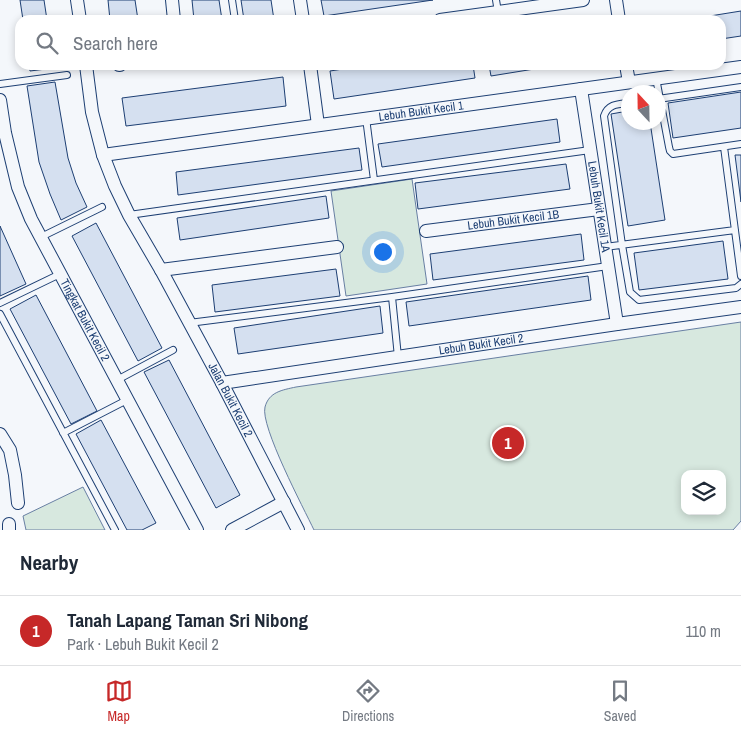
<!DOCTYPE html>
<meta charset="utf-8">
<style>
:root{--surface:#fff;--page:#f6f6f7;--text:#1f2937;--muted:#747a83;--line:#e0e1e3;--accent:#c62828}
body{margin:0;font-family:"Archivo Narrow",sans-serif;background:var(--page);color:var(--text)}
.controls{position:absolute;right:15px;bottom:15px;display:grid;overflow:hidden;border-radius:10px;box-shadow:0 2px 8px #0003}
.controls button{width:45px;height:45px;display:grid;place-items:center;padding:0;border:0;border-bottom:1px solid var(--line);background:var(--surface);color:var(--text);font:25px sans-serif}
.compass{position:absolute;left:621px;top:85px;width:45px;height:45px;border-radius:50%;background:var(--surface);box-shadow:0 2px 8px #0003;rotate:338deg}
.you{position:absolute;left:382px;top:251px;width:18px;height:18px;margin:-12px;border:4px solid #fff;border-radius:50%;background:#1a73e8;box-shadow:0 0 0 8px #1a73e833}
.badge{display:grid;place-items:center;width:32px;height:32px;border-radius:50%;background:var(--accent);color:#fff;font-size:16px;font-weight:700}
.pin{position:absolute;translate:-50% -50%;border:2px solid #fff;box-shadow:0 1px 5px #0006}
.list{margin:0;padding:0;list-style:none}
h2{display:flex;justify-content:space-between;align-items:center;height:65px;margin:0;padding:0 20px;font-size:21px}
h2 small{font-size:16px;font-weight:400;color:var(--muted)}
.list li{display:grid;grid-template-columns:32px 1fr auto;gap:15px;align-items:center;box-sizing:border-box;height:70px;padding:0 20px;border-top:1px solid var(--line)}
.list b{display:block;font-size:19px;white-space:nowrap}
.list p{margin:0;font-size:16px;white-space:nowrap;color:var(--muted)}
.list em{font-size:16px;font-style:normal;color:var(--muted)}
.icon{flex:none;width:28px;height:28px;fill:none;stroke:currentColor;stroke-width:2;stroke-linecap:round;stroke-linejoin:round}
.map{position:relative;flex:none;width:741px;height:530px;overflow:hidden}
.search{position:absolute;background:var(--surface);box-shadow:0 2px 8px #0003;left:15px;right:15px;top:15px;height:55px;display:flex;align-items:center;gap:12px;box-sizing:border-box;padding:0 18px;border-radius:15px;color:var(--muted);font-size:19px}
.sheet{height:135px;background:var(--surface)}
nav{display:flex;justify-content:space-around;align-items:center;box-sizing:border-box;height:70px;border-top:1px solid var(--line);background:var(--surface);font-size:14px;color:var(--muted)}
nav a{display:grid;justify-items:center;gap:2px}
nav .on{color:var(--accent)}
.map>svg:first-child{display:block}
.green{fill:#d7e8df;stroke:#687fa3;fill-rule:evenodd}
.building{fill:#d5e0f0;stroke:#1d3f73}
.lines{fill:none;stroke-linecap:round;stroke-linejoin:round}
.lane-casing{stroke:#1d3f73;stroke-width:8}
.street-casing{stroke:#1d3f73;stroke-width:14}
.lane{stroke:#f4f7fb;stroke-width:6}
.street{stroke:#f4f7fb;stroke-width:12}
.labels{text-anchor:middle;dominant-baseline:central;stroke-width:4;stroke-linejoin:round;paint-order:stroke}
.street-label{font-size:12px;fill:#1d3f73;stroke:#f4f7fb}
</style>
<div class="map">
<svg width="741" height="530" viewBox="0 0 741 530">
<rect width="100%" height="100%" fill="#f4f7fb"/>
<!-- green -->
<path class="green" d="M412 179 427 284 346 296 331 191Z
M741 322V521L733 530H314C304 509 260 426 265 407 269 392 282 390 296 387ZM685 474H722V511H685Z
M83 487 105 530H26L23 516Z"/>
<!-- building -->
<path class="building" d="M20 0H44L47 20H23Z
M108 0H135L138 20H110Z
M192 0H219L222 20H194Z
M241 0H271L274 20H244Z
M321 0H433L324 16Z
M741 11V36L721 39V20H685Z
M29 65H53L54 68 30 71Z
M369 65H473L475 78 334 99 330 71Z
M489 65H559L491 76Z
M283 77 286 106 126 126 122 98Z
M55 82 68 158 76 183 87 207 61 220 50 194 39 162 27 86Z
M741 92V128L673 138 668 103Z
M628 111V122H650L665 220 628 226 611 114Z
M557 119 560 142 382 167 378 144Z
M359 148 362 170 178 195 176 172Z
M735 155H741V202Z
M566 164 570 189 418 209 415 183Z
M326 196 329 218 180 240 177 218Z
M96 223 162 348 138 361 72 236Z
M0 226 26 284 0 296Z
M581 234 584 260 433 280 430 254Z
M723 241 728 279 639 290 634 253Z
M336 269 340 296 215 312 212 285Z
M588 276 591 300 409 326 406 302Z
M36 295 97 411 71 424 10 309Z
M380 306 383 333 238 354 234 328Z
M169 360 240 495 216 508 144 372Z
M101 420 156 523 142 530H127L76 434Z"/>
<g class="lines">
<!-- lane casing -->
<g class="lane-casing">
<path id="lane" d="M232 0 235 20
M496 0 498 12
M656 78 669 147 670 151 673 154 741 144
M0 84 67 75
M658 99 741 87
M628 103C618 104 608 104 604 116L622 245 630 292 639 300 736 288 741 284
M366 118 374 180
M724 147 741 276
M129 215 590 150
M41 237 102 207
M605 247 735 230
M392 297 398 357
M0 303 60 274
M0 314 115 530
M189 323 392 297 608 266
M117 380 173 350
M63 433 127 400"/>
</g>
<!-- street casing -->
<g class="street-casing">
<g id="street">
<path d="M77 0 80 20"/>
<path d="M172 0 174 20"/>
<path d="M300 0 303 20"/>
<path d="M616 0 619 20"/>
<path d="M440 20 583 0"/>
<path id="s1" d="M86 65 92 112 103 155 115 186 129 215 161 270 222 383 298 530"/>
<path d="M119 65H120"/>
<path d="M310 65 318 125"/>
<path d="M626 65 629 82"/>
<path id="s2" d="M581 89 617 324"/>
<path id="s3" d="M0 100 5 133 18 187 31 219 197 530"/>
<path id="s4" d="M103 155 741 67"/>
<path id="s5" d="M426 231 599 209"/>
<path d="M161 270 337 247"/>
<path id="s6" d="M222 383 617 324 741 307"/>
<path d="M0 434 10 450 15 475 18 503"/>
<path d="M9 524V530"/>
<path d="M232 530 284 502"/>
</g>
</g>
<!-- lane -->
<use href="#lane" class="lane"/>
<!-- street -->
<use href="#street" class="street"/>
</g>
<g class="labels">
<!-- street labels -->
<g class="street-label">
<text stroke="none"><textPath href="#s4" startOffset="321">Lebuh Bukit Kecil 1</textPath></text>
<text stroke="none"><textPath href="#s2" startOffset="119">Lebuh Bukit Kecil 1A</textPath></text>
<text stroke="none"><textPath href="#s5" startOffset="88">Lebuh Bukit Kecil 1B</textPath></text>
<text stroke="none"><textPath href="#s3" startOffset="238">Tingkat Bukit Kecil 2</textPath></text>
<text stroke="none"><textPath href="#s6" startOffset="262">Lebuh Bukit Kecil 2</textPath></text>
<text stroke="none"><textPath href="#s1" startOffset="368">Jalan Bukit Kecil 2</textPath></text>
</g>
</g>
</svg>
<div class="controls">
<button><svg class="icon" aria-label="layers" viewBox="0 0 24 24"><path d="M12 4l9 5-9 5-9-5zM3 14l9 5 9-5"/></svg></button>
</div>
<svg class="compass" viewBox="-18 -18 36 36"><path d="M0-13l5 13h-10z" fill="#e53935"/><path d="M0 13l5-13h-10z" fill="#747a83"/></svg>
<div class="you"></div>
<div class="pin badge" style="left:508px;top:443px">1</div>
<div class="search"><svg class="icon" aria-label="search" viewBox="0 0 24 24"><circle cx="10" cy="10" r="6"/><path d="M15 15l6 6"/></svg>Search here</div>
</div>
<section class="sheet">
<h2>Nearby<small></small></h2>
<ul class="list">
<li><span class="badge">1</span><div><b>Tanah Lapang Taman Sri Nibong</b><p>Park · Lebuh Bukit Kecil 2</p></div><em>110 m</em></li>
</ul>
</section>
<nav>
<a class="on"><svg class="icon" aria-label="map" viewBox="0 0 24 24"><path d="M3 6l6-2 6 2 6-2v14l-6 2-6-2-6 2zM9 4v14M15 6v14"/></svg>Map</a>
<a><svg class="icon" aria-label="directions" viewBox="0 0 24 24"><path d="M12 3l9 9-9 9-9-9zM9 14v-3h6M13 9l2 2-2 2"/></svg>Directions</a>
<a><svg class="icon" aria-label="saved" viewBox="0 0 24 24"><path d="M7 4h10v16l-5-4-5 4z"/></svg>Saved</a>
</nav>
